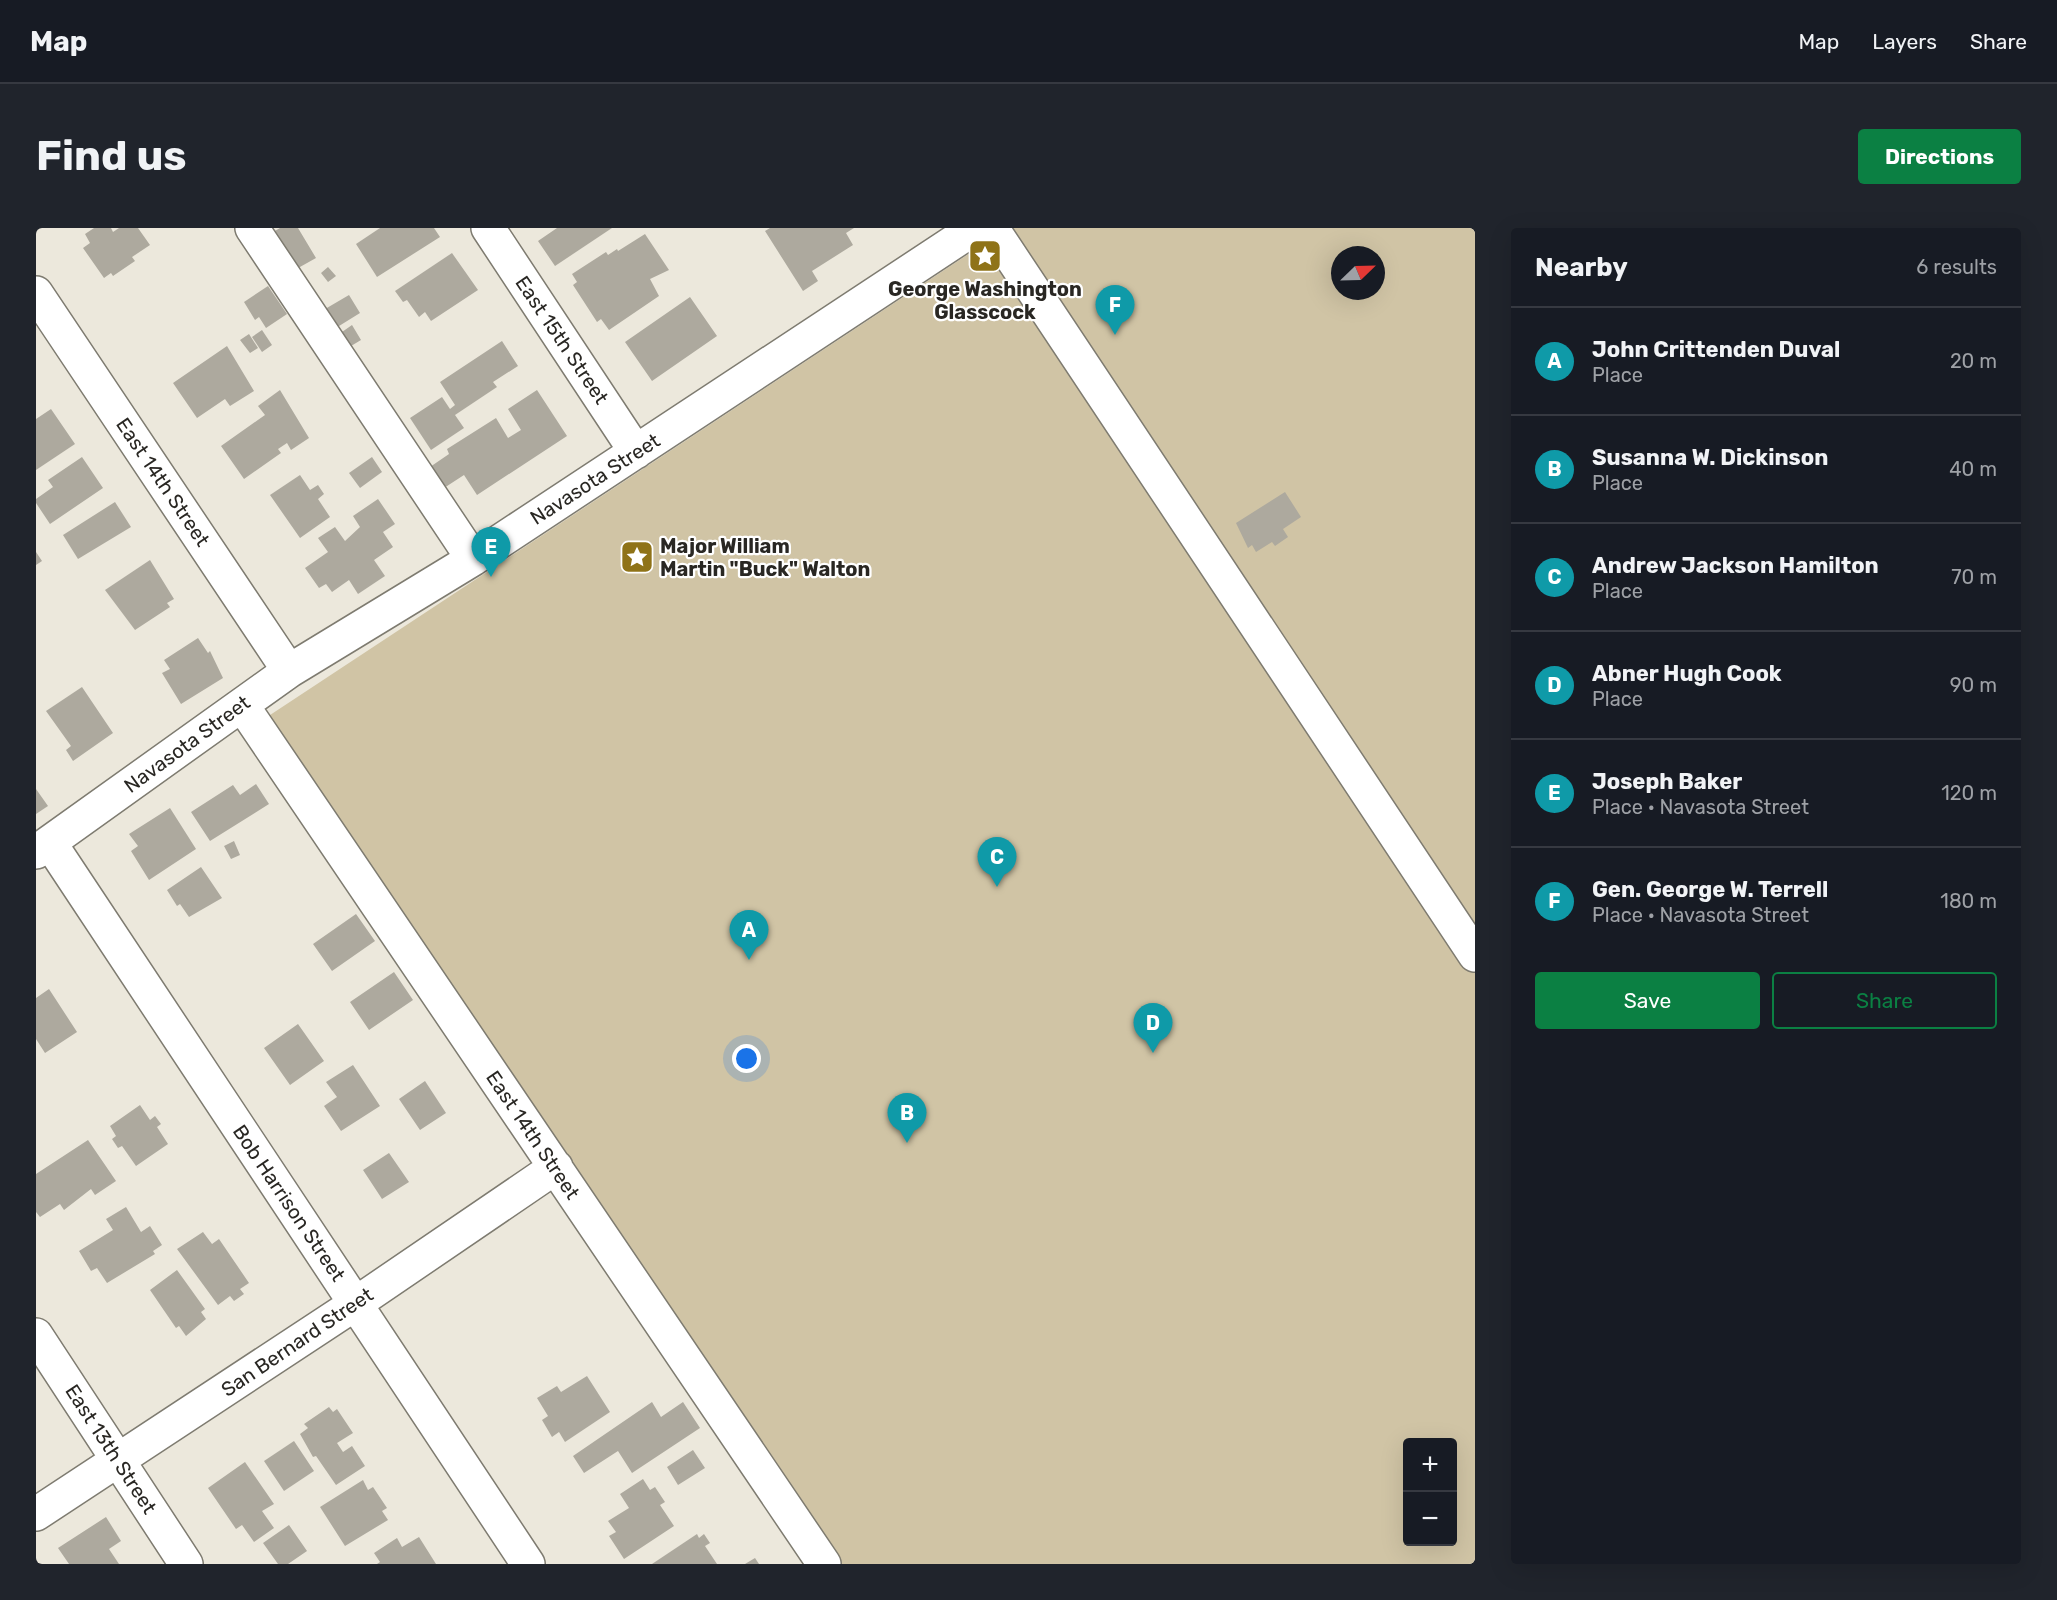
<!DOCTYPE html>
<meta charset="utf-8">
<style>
:root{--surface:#171b24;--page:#20242c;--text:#f1f3f6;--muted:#9ea1a6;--line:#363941;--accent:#0b8043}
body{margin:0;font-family:Rubik,sans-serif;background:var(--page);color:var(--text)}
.controls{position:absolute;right:18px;bottom:18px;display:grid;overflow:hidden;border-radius:6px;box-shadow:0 6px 24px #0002}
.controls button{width:54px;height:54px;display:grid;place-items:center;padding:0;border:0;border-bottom:2px solid var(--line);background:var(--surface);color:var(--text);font:30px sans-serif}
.compass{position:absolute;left:1295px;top:18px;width:54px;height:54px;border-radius:50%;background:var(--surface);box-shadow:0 6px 24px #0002;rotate:67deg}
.you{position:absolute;left:711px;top:831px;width:21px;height:21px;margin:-15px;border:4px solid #fff;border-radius:50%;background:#1a73e8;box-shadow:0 0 0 9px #1a73e833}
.badge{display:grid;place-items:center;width:39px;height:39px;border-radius:50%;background:var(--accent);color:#fff;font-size:20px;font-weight:700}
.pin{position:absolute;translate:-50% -50px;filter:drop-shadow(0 2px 3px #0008)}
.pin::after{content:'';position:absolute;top:32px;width:21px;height:18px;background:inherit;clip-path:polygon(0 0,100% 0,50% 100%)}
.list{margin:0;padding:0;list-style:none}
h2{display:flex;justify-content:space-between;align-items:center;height:78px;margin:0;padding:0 24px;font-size:26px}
h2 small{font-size:20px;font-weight:400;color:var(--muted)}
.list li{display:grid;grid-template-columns:39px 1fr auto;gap:18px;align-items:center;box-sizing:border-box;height:108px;padding:0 24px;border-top:2px solid var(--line)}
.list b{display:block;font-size:22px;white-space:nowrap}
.list p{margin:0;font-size:20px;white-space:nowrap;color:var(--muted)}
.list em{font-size:20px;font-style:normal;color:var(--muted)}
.actions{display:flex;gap:12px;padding:18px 24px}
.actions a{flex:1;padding:14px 0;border:2px solid var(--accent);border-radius:6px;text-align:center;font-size:21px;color:var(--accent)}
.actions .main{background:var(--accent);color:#fff}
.map{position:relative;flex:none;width:1439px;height:1336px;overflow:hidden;border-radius:6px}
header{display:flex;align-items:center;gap:36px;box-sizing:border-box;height:84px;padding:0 30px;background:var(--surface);border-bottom:2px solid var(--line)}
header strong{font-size:28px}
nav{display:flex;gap:33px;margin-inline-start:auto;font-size:21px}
.intro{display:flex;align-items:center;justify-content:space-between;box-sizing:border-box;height:144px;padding:0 36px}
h1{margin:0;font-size:42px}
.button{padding:15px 27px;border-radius:6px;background:var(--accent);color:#fff;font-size:21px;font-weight:700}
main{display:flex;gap:36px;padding:0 36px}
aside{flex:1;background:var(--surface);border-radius:6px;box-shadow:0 6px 24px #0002}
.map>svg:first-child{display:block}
.green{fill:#d0c4a5;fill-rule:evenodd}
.building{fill:#ada99e}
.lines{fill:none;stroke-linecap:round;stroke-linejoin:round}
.minor-casing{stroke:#7e7b70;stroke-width:36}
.minor{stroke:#fff;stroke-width:33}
.labels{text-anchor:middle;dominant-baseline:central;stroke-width:4.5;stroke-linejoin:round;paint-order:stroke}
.poi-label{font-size:20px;font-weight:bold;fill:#292723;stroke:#fff}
.street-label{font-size:20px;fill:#292723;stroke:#fff}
</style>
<header>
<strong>Map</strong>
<nav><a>Map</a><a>Layers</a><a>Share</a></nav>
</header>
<div class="intro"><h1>Find us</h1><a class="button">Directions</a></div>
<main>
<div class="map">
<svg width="1439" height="1336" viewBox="0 0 1439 1336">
<rect width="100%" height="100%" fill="#ece8dc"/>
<!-- green -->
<path class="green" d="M972 0H1439V1336H800L228 491ZM1304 27H1340V63H1304ZM1372 1214H1416V1314H1372Z"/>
<!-- building -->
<path class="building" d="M58 0H75L77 4 83 0H102L114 17 96 29 99 33 77 48 75 45 68 50 47 20 54 15 49 6Z
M244 0H262L280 30 255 44 232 7Z
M344 0H398L404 9 341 49 320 16Z
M521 0H576L519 38 502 13Z
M734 0H818L810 5 817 17 776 43 782 53 767 63 729 3Z
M609 6 633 42 614 51 623 68 573 102 565 91 561 94 537 57 541 54 536 46 570 24 572 27 581 21 582 23Z
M416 25 442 62 395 93 389 84 383 89 371 72 367 74 359 63Z
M292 39 300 48 292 54 285 45Z
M232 58 251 86 230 100 223 89 219 92 208 74Z
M313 67 324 85 295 103 284 84Z
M654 69 681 108 616 153 589 114Z
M316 97 325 112 315 118 306 104Z
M226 102 236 117 226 124 216 109Z
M213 106 222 120 214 125 204 112Z
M466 113 482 138 457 154 461 159 419 187 428 200 395 222 374 190 406 169 414 181 419 177 404 154Z
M191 118 218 163 194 178 189 171 161 190 137 155Z
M244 162 273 210 255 222 251 215 242 221 245 225 208 251 185 218 229 187 222 178Z
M501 162 531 208 441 267 428 247 408 260 394 239 413 226 411 221 460 190 472 210 485 202 472 181Z
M15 181 39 216 0 242V191Z
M46 229 67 260 14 296 0 275V271L17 259 12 252Z
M336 229 346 244 324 260 313 245Z
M264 247 274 262 282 257 288 266 282 271 294 289 264 310 234 267Z
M1249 264 1265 289 1247 301 1252 309 1239 318 1236 314 1220 324 1216 317 1212 320 1200 295Z
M342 271 359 296 347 304 357 319 338 332 349 348 322 366 313 352 296 364 290 356 283 360 269 340 292 324 282 310 299 299 309 313 324 299 317 288Z
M79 274 95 299 42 331 27 307Z
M0 324 6 333 0 337Z
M114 332 138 371 131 375 134 379 99 402 69 362Z
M162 410 172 425 174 423 187 450 145 476 126 445 134 441 128 432Z
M46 459 77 505 37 533 30 522 35 518 10 483Z
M220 556 233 576 174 613 155 584 197 557 204 567Z
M0 561 12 578 0 586Z
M134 580 160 621 113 652 95 623 102 618 93 606Z
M198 613 204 627 195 631 188 618Z
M165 639 186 670 153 689 144 676 141 678 131 662Z
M320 686 339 713 296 743 277 716Z
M358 744 377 772 333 802 314 774Z
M13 761 41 804 9 825 0 811V770Z
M262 796 288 833 254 857 228 820Z
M317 837 344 878 305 903 288 878 301 869 290 854Z
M389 853 410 885 384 902 363 871Z
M104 877 114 892 119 888 125 896 121 899 132 916 100 938 86 918 82 920 76 911 80 908 74 898Z
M52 912 80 953 59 967 55 961 28 982 24 976 4 989 0 984V946Z
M353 925 373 954 346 971 327 942Z
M90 979 105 1004 114 998 126 1017 117 1023 119 1026 71 1055 61 1040 55 1043 43 1023 77 1002 70 991Z
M167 1004 176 1016 183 1011 213 1055 204 1061 208 1066 198 1073 194 1068 182 1077 141 1021Z
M141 1042 169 1081 165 1084 170 1091 150 1108 143 1098 140 1100 114 1062Z
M551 1148 574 1184 529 1214 523 1204 516 1209 506 1192 512 1188 501 1170 521 1158 525 1164Z
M616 1174 625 1189 647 1174 664 1200 596 1245 582 1223 548 1245 537 1228Z
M293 1179 297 1184 301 1181 317 1205 301 1215 307 1224 316 1218 329 1238 300 1257 280 1228 277 1229 264 1206 272 1200 268 1196Z
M258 1213 278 1243 248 1263 228 1233Z
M657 1222 669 1240 642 1257 631 1239Z
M209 1234 238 1276 226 1283 238 1300 218 1314 206 1297 200 1301 172 1260Z
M607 1251 614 1262 619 1259 629 1274 624 1277 638 1298 588 1331 573 1308 580 1304 572 1293 593 1280 584 1266Z
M327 1252 332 1262 337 1259 351 1280 346 1283 352 1292 309 1318 284 1279Z
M70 1289 85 1313 73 1321 83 1336H33L22 1320Z
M253 1297 271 1323 252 1336H242L227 1315Z
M661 1306 663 1310 668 1306 674 1315 669 1318 681 1336H616Z
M383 1309 400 1336H341L344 1334 338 1325 361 1310 366 1319Z
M719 1330 723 1336H709Z"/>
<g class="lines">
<!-- minor casing -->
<g class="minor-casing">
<path id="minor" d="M216 0 437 331
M452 0 600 224
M956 0 1439 727
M0 65 253 443
M206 477 788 1336
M14 615 492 1336
M0 624 253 443 437 331 939 0
M0 1107 150 1336
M0 1286 319 1076 520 939"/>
</g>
<!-- minor -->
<use href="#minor" class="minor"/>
</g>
<!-- icons -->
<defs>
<g id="sight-square" transform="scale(1.725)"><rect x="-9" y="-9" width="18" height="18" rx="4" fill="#8f7318" stroke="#fff"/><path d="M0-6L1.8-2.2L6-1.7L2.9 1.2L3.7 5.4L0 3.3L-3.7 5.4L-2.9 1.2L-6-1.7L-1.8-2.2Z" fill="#fff"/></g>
</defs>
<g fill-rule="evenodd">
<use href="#sight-square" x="949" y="28"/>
<use href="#sight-square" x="601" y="329"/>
</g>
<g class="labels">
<!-- poi labels -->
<g class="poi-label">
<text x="949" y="61">George Washington<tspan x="949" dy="23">Glasscock</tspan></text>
<text x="624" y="318" text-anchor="start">Major William<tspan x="624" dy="23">Martin "Buck" Walton</tspan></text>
</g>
<!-- street labels -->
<g class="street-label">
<text transform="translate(526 112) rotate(56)">East 15th Street</text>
<text transform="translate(559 251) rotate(-33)">Navasota Street</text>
<text transform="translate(127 254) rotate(56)">East 14th Street</text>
<text transform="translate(151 516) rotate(-36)">Navasota Street</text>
<text transform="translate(497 907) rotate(56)">East 14th Street</text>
<text transform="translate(253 975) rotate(56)">Bob Harrison Street</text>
<text transform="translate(261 1114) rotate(-34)">San Bernard Street</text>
<text transform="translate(75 1221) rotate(57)">East 13th Street</text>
</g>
</g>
</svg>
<div class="controls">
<button>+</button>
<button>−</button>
</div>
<svg class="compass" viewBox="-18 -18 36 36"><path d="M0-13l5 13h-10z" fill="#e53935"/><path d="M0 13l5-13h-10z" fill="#9ea1a6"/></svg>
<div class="you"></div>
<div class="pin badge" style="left:713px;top:732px;background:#0f9aa8">A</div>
<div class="pin badge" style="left:871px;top:915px;background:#0f9aa8">B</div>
<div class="pin badge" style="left:961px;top:659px;background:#0f9aa8">C</div>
<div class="pin badge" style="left:1117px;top:825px;background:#0f9aa8">D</div>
<div class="pin badge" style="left:455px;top:349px;background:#0f9aa8">E</div>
<div class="pin badge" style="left:1079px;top:107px;background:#0f9aa8">F</div>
</div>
<aside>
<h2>Nearby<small>6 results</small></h2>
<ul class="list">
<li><span class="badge" style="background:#0f9aa8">A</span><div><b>John Crittenden Duval</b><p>Place</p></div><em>20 m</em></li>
<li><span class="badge" style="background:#0f9aa8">B</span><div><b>Susanna W. Dickinson</b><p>Place</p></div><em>40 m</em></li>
<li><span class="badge" style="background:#0f9aa8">C</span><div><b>Andrew Jackson Hamilton</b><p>Place</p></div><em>70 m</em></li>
<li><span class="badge" style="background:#0f9aa8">D</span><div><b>Abner Hugh Cook</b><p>Place</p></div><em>90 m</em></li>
<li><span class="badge" style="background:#0f9aa8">E</span><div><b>Joseph Baker</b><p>Place · Navasota Street</p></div><em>120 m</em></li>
<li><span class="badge" style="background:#0f9aa8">F</span><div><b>Gen. George W. Terrell</b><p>Place · Navasota Street</p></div><em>180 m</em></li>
</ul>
<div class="actions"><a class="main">Save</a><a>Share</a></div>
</aside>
</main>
